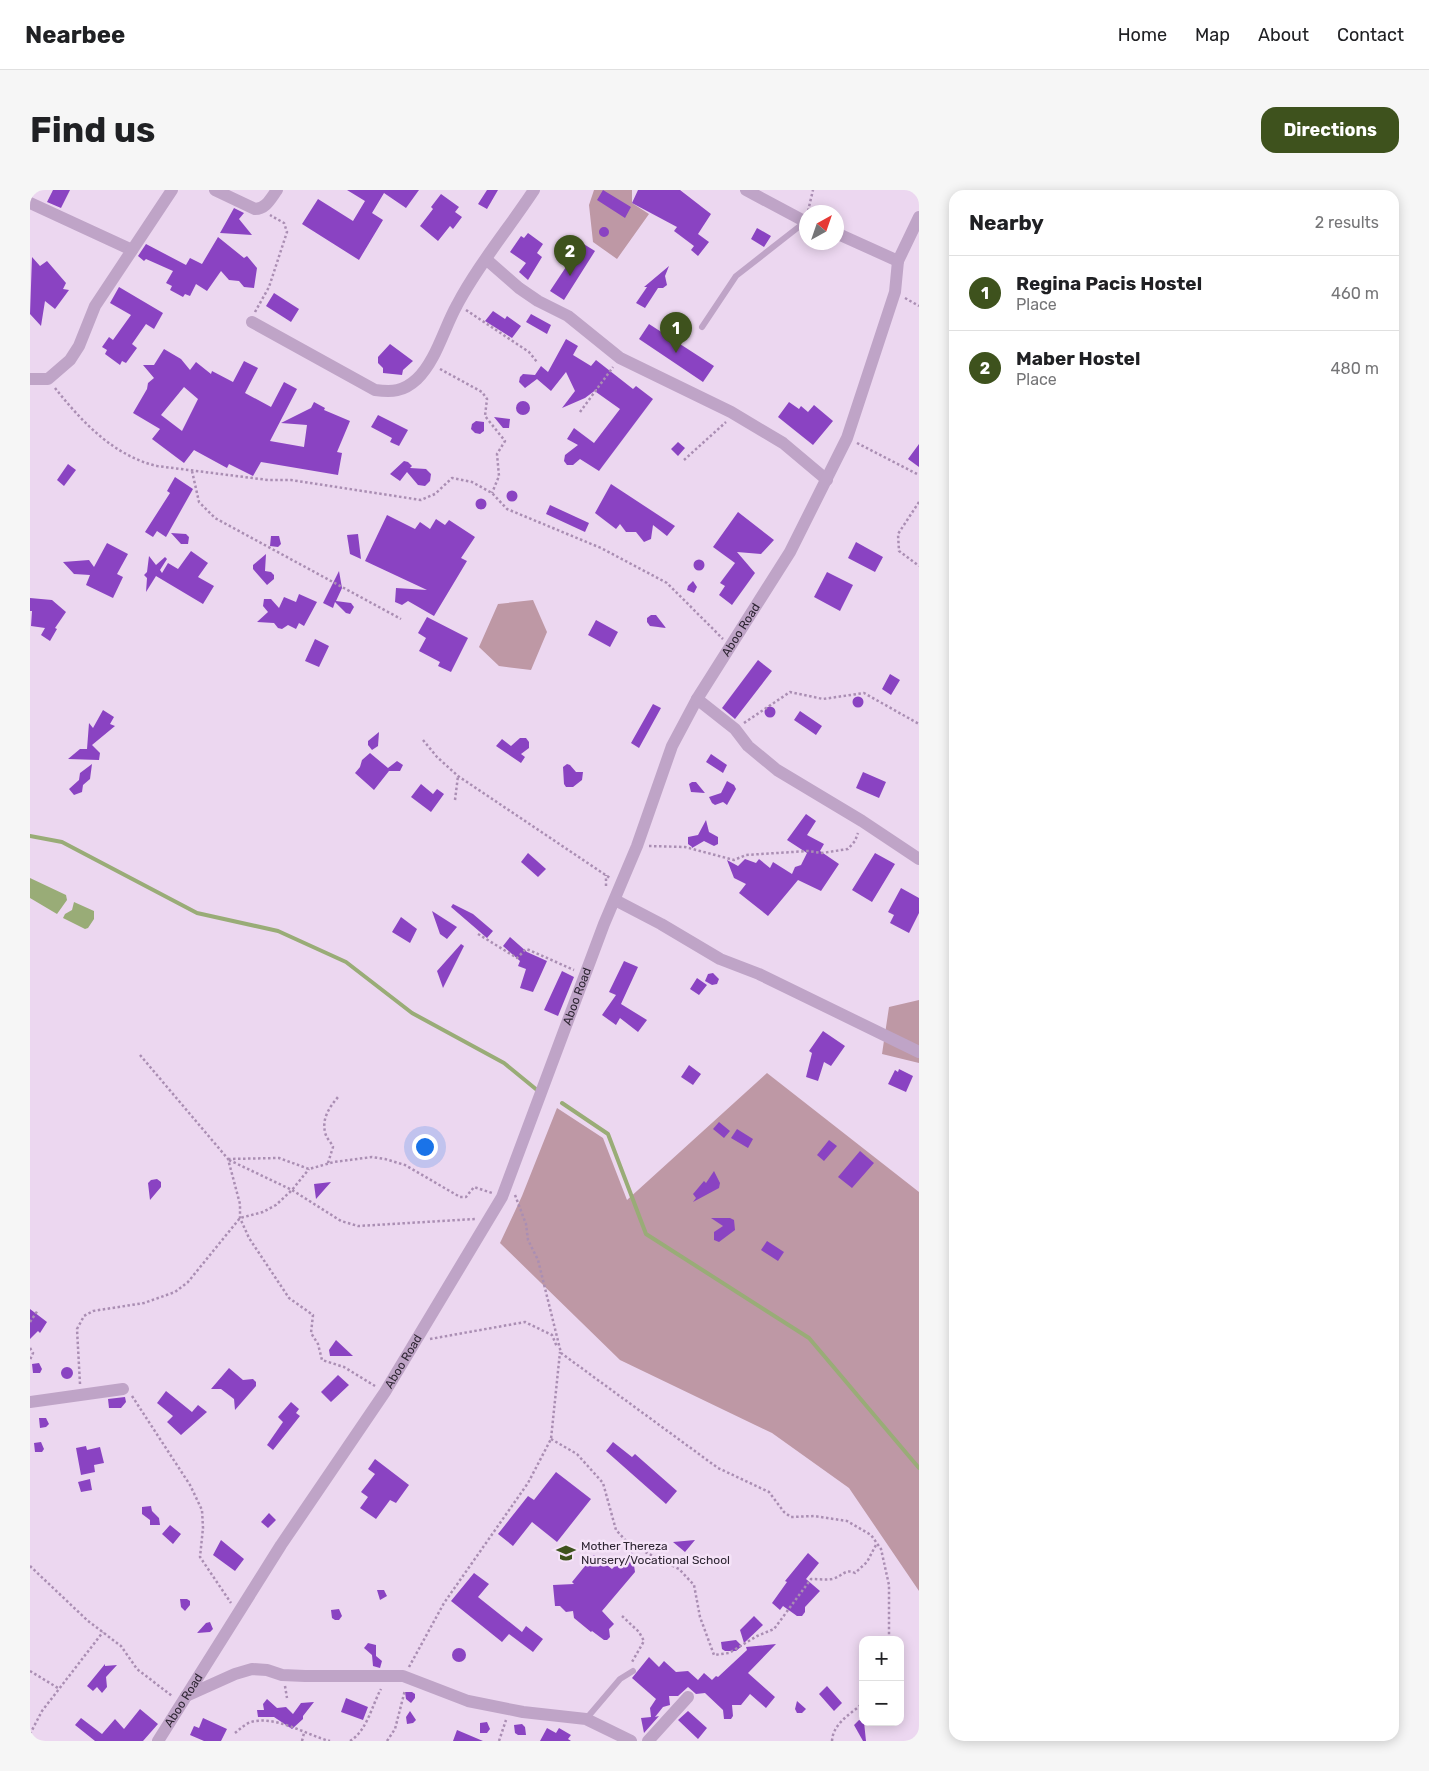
<!DOCTYPE html>
<meta charset="utf-8">
<style>
:root{--surface:#fff;--page:#f6f6f6;--text:#202124;--muted:#757577;--line:#e0e0e0;--accent:#3e521d}
body{margin:0;font-family:Rubik,sans-serif;background:var(--page);color:var(--text)}
.controls{position:absolute;right:15px;bottom:15px;display:grid;overflow:hidden;border-radius:10px;box-shadow:0 2px 12px #0003}
.controls button{width:45px;height:45px;display:grid;place-items:center;padding:0;border:0;border-bottom:1px solid var(--line);background:var(--surface);color:var(--text);font:25px sans-serif}
.compass{position:absolute;left:769px;top:15px;width:45px;height:45px;border-radius:50%;background:var(--surface);box-shadow:0 2px 12px #0003;rotate:40deg}
.you{position:absolute;left:394px;top:956px;width:18px;height:18px;margin:-12px;border:4px solid #fff;border-radius:50%;background:#1a73e8;box-shadow:0 0 0 8px #1a73e833}
.badge{display:grid;place-items:center;width:32px;height:32px;border-radius:50%;background:var(--accent);color:#fff;font-size:16px;font-weight:700}
.pin{position:absolute;translate:-50% -41px;filter:drop-shadow(0 1px 2px #0008)}
.pin::after{content:'';position:absolute;top:26px;width:18px;height:15px;background:inherit;clip-path:polygon(0 0,100% 0,50% 100%)}
.list{margin:0;padding:0;list-style:none}
h2{display:flex;justify-content:space-between;align-items:center;height:65px;margin:0;padding:0 20px;font-size:21px}
h2 small{font-size:16px;font-weight:400;color:var(--muted)}
.list li{display:grid;grid-template-columns:32px 1fr auto;gap:15px;align-items:center;box-sizing:border-box;height:75px;padding:0 20px;border-top:1px solid var(--line)}
.list b{display:block;font-size:19px;white-space:nowrap}
.list p{margin:0;font-size:16px;white-space:nowrap;color:var(--muted)}
.list em{font-size:16px;font-style:normal;color:var(--muted)}
.map{position:relative;flex:none;width:889px;height:1551px;overflow:hidden;border-radius:15px}
header{display:flex;align-items:center;gap:30px;box-sizing:border-box;height:70px;padding:0 25px;background:var(--surface);border-bottom:1px solid var(--line)}
header strong{font-size:24px}
nav{display:flex;gap:28px;margin-inline-start:auto;font-size:18px}
.intro{display:flex;align-items:center;justify-content:space-between;box-sizing:border-box;height:120px;padding:0 30px}
h1{margin:0;font-size:35px}
.button{padding:12px 22px;border-radius:15px;background:var(--accent);color:#fff;font-size:18px;font-weight:700}
main{display:flex;gap:30px;padding:0 30px}
aside{flex:1;background:var(--surface);border-radius:15px;box-shadow:0 2px 12px #0003}
.map>svg:first-child{display:block}
.green{fill:#be98a5}
.water{fill:#99ac77}
.lines{fill:none;stroke-linecap:round;stroke-linejoin:round}
.stream{stroke:#99ac77;stroke-width:4}
.building{fill:#8a43c2;fill-rule:evenodd}
.path{stroke:#aa8eb3;stroke-width:2.5;stroke-dasharray:2.5 2.5;stroke-linecap:butt}
.lane{stroke:#bfa4c7;stroke-width:6}
.street{stroke:#bfa4c7;stroke-width:12}
.labels{text-anchor:middle;dominant-baseline:central;stroke-width:5;stroke-linejoin:round;paint-order:stroke}
.street-label{font-size:12px;fill:#2e2533;stroke:#f5e3f8}
.poi-label{font-size:12px;fill:#2e2533;stroke:#f5e3f8;text-anchor:start}
</style>
<header>
<strong>Nearbee</strong>
<nav><a>Home</a><a>Map</a><a>About</a><a>Contact</a></nav>
</header>
<div class="intro"><h1>Find us</h1><a class="button">Directions</a></div>
<main>
<div class="map">
<svg width="889" height="1551" viewBox="0 0 889 1551">
<rect width="100%" height="100%" fill="#ecd7f0"/>
<!-- green -->
<path class="green" d="M564 0H602V13L619 24 587 69 563 52 559 15Z
M503 410 517 442 501 480 469 476 449 457 468 414Z
M889 810V873L852 864 859 817Z
M737 883 889 1002V1401L819 1298 742 1243 590 1170 470 1053 492 1006 527 918 573 948 597 1010Z"/>
<!-- water -->
<path class="water" d="M0 688 36 705 37 710 27 724 0 708Z
M44 712 64 721V729L58 738 55 739 33 728 35 724 42 720Z"/>
<g class="lines">
<!-- stream -->
<path class="stream" d="M0 646 32 652 167 723 248 741 316 772 382 823 474 873 507 900
M532 913 578 944 616 1044 779 1148 889 1278"/>
</g>
<!-- building -->
<path class="building" d="M23 0H40L31 18 17 12Z
M317 0H389L376 18 354 3 342 23 353 30 329 70 272 34 288 9 323 31 335 11Z
M457 0H468L457 19 448 14Z
M573 0 601 17 595 28 567 10Z
M608 0H650L681 24 668 44 679 52 668 66 661 60 664 56 644 41 647 37 602 13Z
M411 4 429 17 425 22 432 27 423 39 420 36 408 51 390 36 403 19 401 17Z
M204 18 214 23 209 29 222 45 190 43Z
M569 42a5 5 0 1 1 10 0a5 5 0 1 1-10 0Z
M727 38 741 46 734 57 721 49Z
M498 43 513 54 507 63 512 67 498 90 489 82 496 73 480 62 491 46 494 48Z
M188 47 214 68 217 66 227 78 224 98 214 97 209 91 199 90 191 81 177 101 166 94 160 106 155 104 153 107 140 100 142 96 136 93 143 81 116 69 114 71 108 66 116 54 156 75 160 68 172 74Z
M552 53 565 61 534 110 520 101Z
M2 67 10 76 17 71 36 93 33 99 39 100 25 119 15 111 11 136 0 124Z
M639 76 635 86 637 95 633 98H628L615 118 606 113 617 97H614Z
M89 97 133 123 124 139 116 134 102 154 107 158 96 173 92 171 90 175 75 164 77 160 72 157 79 147 83 150 101 125 80 113Z
M244 103 269 119 261 132 236 116Z
M463 121 475 129 477 126 491 136 482 148 455 131Z
M501 124 521 135 517 144 496 132Z
M619 134 684 176 673 192 609 149Z
M536 149 548 156 543 165 561 176 566 170 603 199 606 196 623 209 569 281 550 269 543 275H537L534 271 535 265 548 255 537 249 544 238 564 253 590 219 566 202 567 199 555 208 532 218 545 201 536 182 521 201 507 189 495 198 489 192 490 187 493 184 505 185 511 176 518 182Z
M360 154 383 171 373 180 372 185 353 183V178L348 173V167Z
M134 159 151 169 160 180 166 172 181 184 182 181 203 192 214 171 228 178 215 203 241 217 254 192 267 199 240 251 274 257 277 235 251 233 281 218 284 212 295 218 294 220 320 231 307 262 312 263 308 285 231 272 223 286 199 274 197 278 164 260 154 273 122 249 130 239 103 223 117 199 118 193 124 188 113 175H124ZM154 197 168 209 152 241 131 225Z
M486 218a7 7 0 1 1 14 0a7 7 0 1 1-14 0Z
M759 212 769 219 771 216 778 222 784 215 803 231 783 255 748 227Z
M348 225 378 240 369 256 360 252 362 248 341 237Z
M464 227 480 229 479 238H473Z
M446 231 454 232V241L450 244 445 243 441 239 442 234Z
M648 252 655 258 648 266 641 259Z
M889 254V277L878 269Z
M374 271 378 272 382 276 380 278 396 279 401 284 400 291 395 296 388 295 377 282 370 291 360 284Z
M38 274 46 280 34 296 27 290Z
M145 287 163 299 136 347 127 341 123 347 115 342 140 303 137 301Z
M581 294 645 336 637 346 623 335 621 349 614 352 606 342H596L590 334 586 339 565 323Z
M476.5 306a5.5 5.5 0 1 1 11 0a5.5 5.5 0 1 1-11 0Z
M445.5 314a5.5 5.5 0 1 1 11 0a5.5 5.5 0 1 1-11 0Z
M520 315 559 333 555 342 516 324Z
M708 322 744 350 731 364 707 362 725 383 702 415 689 405 695 396 690 393 705 373 683 357Z
M357 325 385 339 390 332 400 339 406 329 415 335 419 330 445 347 431 368 437 371 404 426 378 411 372 415 365 412 366 398 397 400 335 371Z
M141 343 156 344 159 347 158 354H151Z
M328 344 331 369 320 364 317 345Z
M241 346H249L251 354 248 357 240 356Z
M826 352 853 367 845 382 818 368Z
M77 353 98 364 87 384 93 387 83 408 56 395 60 385 44 384 33 372 59 370 64 377Z
M161 361 178 373 168 387 184 396 173 414 126 386 116 402 117 388 114 385 117 382 119 366 126 375 135 367 137 369 130 380 132 383 138 373 148 379Z
M236 364 235 381 241 382 244 385V389L237 395 223 379V375Z
M663.5 375a5.5 5.5 0 1 1 11 0a5.5 5.5 0 1 1-11 0Z
M309 381 312 398 306 411 321 413 324 417 320 424 316 423 305 412 303 418 293 413Z
M797 382 823 395 810 421 784 407Z
M663 391 667 397 664 403 657 400 658 396Z
M269 404 287 412 274 436 269 433 266 439 258 435 252 439 248 438 244 433 227 432 238 422 233 416 234 409H241L249 418 254 407 266 412Z
M0 408 22 410 36 422 25 438 27 439 20 451 11 445 15 438 1 436 2 421H0Z
M621 425H626L636 438 620 436 617 432V428Z
M397 427 438 448 421 482 408 476 410 472 389 461 396 448 388 443Z
M566 430 588 442 580 457 558 445Z
M285 449 299 456 289 477 275 471Z
M728 470 742 481 705 529 692 518Z
M860 484 870 490 861 505 852 499Z
M822.5 512a5.5 5.5 0 1 1 11 0a5.5 5.5 0 1 1-11 0Z
M623 514 631 518 609 558 601 553Z
M734.5 522a5.5 5.5 0 1 1 11 0a5.5 5.5 0 1 1-11 0Z
M73 520 84 527 80 534 85 536 62 555 70 563 69 570 38 569 50 559H57L59 533 63 538Z
M770 521 792 536 786 545 764 530Z
M349 542 348 556 342 560 338 555V551Z
M490 548H496L499 552V558L491 564 495 567 491 573 466 556 472 549 481 556Z
M340 563 358 578 367 571 373 575 370 581H359L344 600 325 583 330 577 332 570Z
M681 564 697 575 693 583 676 572Z
M62 574 60 589 53 595 52 602 44 605 39 599 49 590 50 583Z
M537 574 540 575 546 582H553L552 590 543 597H536L534 594 533 577Z
M833 582 856 592 849 608 826 598Z
M697 591 704 595 706 599 697 615 693 612 685 615 682 613 679 607 691 603Z
M662 592H666L675 603 661 602 659 594Z
M391 594 403 604 407 599 414 604 401 622 381 607Z
M776 624 786 631 777 645 794 654 790 661 809 674 791 701 768 690 738 726 709 703 716 694 704 688 697 670 708 676 715 669 726 673 729 669 740 678 743 672 762 684 765 677 771 675 777 663 757 650Z
M676 630 679 642 688 647V654L684 656 674 651 662 658V657L658 654V647L668 645Z
M498 663 516 679 508 687 491 672Z
M845 663 865 674 842 712 822 700Z
M871 698 889 708V723L879 743 860 733 864 725 858 722Z
M423 714 443 724 463 741 457 748 421 717Z
M402 721 427 737 417 749 410 744Z
M371 727 387 739 380 753 362 742Z
M480 747 497 762 517 771 503 802 490 798 496 779 488 776 490 771 473 756Z
M431 754 434 756 413 798 407 781Z
M594 771 608 777 591 814 617 830 608 842 590 828 586 835 572 825 586 805 579 802Z
M532 781 544 787 528 826 514 820Z
M683 783 689 789 687 794 682 795 675 791 678 784Z
M667 788 677 795 669 805 660 799Z
M793 841 815 856 801 876 794 872 788 891 776 887 782 863 779 861Z
M659 875 671 884 663 895 651 887Z
M869 879 883 886 876 902 858 894 865 880 868 882Z
M689 932 700 941 694 948 683 939Z
M707 939 723 949 718 958 701 948Z
M799 950 807 956 794 971 787 965Z
M830 961 844 973 822 998 808 987Z
M684 981 690 993 689 998 663 1012 666 1008 663 1004 674 991 676 993Z
M127 989 131 992V997L120 1010 118 993 121 990Z
M301 992 286 1009 284 994Z
M681 1028H700L704 1030 705 1040 689 1052 684 1050V1042L693 1036Z
M737 1051 754 1062 748 1071 731 1060Z
M0 1119 17 1132 10 1143 8 1141 0 1149Z
M306 1150 323 1166H300L299 1160Z
M9 1173 12 1179 10 1183H3L2 1174Z
M31 1183a6 6 0 1 1 12 0a6 6 0 1 1-12 0Z
M199 1178 213 1190 223 1189 226 1192V1196L205 1220 204 1209 191 1199H181Z
M308 1185 319 1195 301 1212 291 1202Z
M136 1201 162 1222 168 1215 177 1222 151 1245 137 1232 143 1226 127 1213Z
M95 1207 96 1212 91 1218H79L78 1209Z
M261 1212 269 1219 266 1223 270 1226 243 1260 237 1255 253 1232 248 1227Z
M9 1228H16L19 1234 16 1237 10 1238Z
M11 1252 14 1259 12 1262H5L4 1253Z
M583 1252 602 1267 605 1264 647 1301 636 1314 576 1261Z
M56 1256 57 1260 70 1257 74 1273 64 1275 65 1282 51 1285 46 1258Z
M345 1269 379 1295 366 1313 360 1310 346 1329 330 1318 338 1307 331 1302 345 1284 338 1279Z
M526 1282 561 1309 527 1352 502 1332 483 1356 468 1344 498 1306 504 1310Z
M60 1289 62 1300 51 1302 48 1292Z
M121 1316 122 1321 129 1328 130 1335H120V1330L112 1324V1317Z
M239 1323 246 1330 238 1338 231 1332Z
M140 1335 151 1344 143 1354 132 1344Z
M191 1350 214 1369 205 1381 183 1365Z
M665 1350 655 1362 643 1352Z
M602 1362 605 1382 572 1421 584 1434 579 1439 580 1447 577 1450H574L562 1441 561 1442 544 1428 543 1421 536 1422 530 1416H525L523 1395 544 1394 542 1392 564 1365 582 1379 586 1375 590 1378Z
M778 1363 789 1373 776 1389 790 1401 775 1417V1422L772 1426H767L753 1416 750 1420 742 1413 757 1392 755 1391Z
M444 1383 459 1394 448 1407 492 1442 496 1436 513 1449 503 1462 479 1444 472 1452 421 1411Z
M347 1400H354L357 1406 350 1410Z
M150 1409H157L160 1411V1415L155 1421 151 1417Z
M309 1419 312 1426 309 1430H305L302 1428 301 1420Z
M724 1426 733 1435 714 1453 710 1440Z
M180 1432 183 1439 180 1442 167 1443 176 1433Z
M706 1450 712 1456 706 1461H695L692 1459 691 1452Z
M338 1453 346 1455V1466L352 1471 350 1478 343 1476 342 1465 334 1458Z
M746 1454 718 1483 745 1507 736 1518 720 1504 711 1515H702L703 1526 701 1529H694L693 1520 675 1503 666 1504 658 1497 648 1506H639L640 1515 633 1517 625 1527 629 1526 614 1543 611 1528 621 1527 620 1518 626 1509 602 1488 619 1467 629 1477 634 1471 646 1482 658 1481 668 1490 674 1483 682 1490 686 1486 688 1487 717 1460 716 1457Z
M422 1465a7 7 0 1 1 14 0a7 7 0 1 1-14 0Z
M75 1474V1476L87 1475 76 1487 77 1497 72 1503 67 1497 63 1501 57 1496Z
M797 1496 812 1513 804 1521 789 1504Z
M375 1502H382L385 1504V1508L381 1513 376 1509Z
M316 1508 338 1517 333 1530 311 1522Z
M237 1509 247 1518 256 1517 263 1524 271 1513 284 1512 273 1526V1529L262 1539 244 1527H228L227 1520H234L233 1514Z
M767 1511 776 1519 772 1523H767L765 1519Z
M110 1519 128 1534 113 1551H65L45 1535 51 1528 72 1544 85 1529 94 1539Z
M380 1521 386 1530 383 1533 377 1534 376 1527Z
M658 1521 677 1538 668 1549 648 1530Z
M173 1528 197 1539 191 1551H174L160 1545 164 1536 169 1538Z
M829 1530 834 1532 836 1551H833L824 1535Z
M457 1532 460 1539 457 1543H450V1533Z
M492 1534 495 1537 496 1545H488L485 1543 484 1535Z
M517 1538 526 1543 529 1538 541 1545 538 1549 541 1551H510Z
M427 1540 453 1551H423Z"/>
<g class="lines">
<!-- path -->
<path class="path" d="M778 21 783 0
M875 108 889 116
M436 120 499 162 507 172
M225 122 239 97 257 42 254 33 240 25
M410 179 452 202 457 209 455 226 475 251 467 264 469 286 462 303
M25 198C52 232 84 266 127 276L238 290H261L391 310 405 304 422 288 442 292 462 303 477 319 571 358 637 393 693 449
M550 222 583 177
M827 253 889 285
M654 270 696 232
M162 281 169 312 185 328 371 429
M889 312 868 344 869 361 889 376
M714 533 760 502 793 509 834 503 889 534
M393 550 407 567 428 586 580 688
M425 610 428 586
M619 656 655 657 704 670 716 665 778 661 792 663 818 659 825 651 828 643
M576 696V685
M448 744 487 768 496 759 499 760 544 780
M110 865 198 969 210 1014V1028L219 1048 259 1108 283 1125 281 1143 288 1154 292 1170 314 1177 345 1196
M198 969 249 968 279 979 304 972 342 967 355 969 375 975 430 1007H436L444 997 462 1003
M199 970 262 1000 311 1031 328 1036 445 1029
M298 973 303 957C301 952 296 948 295 942 292 928 299 918 308 907
M485 1005 496 1034 498 1050 508 1070 531 1163 688 1278 739 1302 754 1322 761 1327 784 1326 817 1331 841 1345 851 1359 859 1395V1450
M0 1132 8 1120
M400 1149 495 1132 522 1145 527 1157
M0 1158 3 1163 0 1170
M50 1194 47 1139 54 1126 63 1121 114 1113 145 1102 158 1092 210 1028 233 1022 246 1015 262 1000 279 979
M102 1206 160 1295 172 1320 173 1338 170 1367 201 1413
M521 1249 547 1264 573 1293 586 1340 599 1354 649 1379 664 1395 670 1427 684 1465 699 1463 727 1446 744 1439 781 1389C788 1389 795 1390 802 1389 812 1387 815 1378 825 1383L837 1372 847 1353
M0 1376 58 1431 91 1456 107 1479 142 1506
M592 1426 609 1442 614 1451 602 1472
M379 1477 414 1413 498 1293 521 1249 530 1162
M0 1481 28 1498
M255 1496 257 1508
M205 1543C210 1539 215 1534 221 1532 246 1525 276 1545 300 1551
M0 1544 12 1521 73 1442
M0 1548 6 1551
M272 1551 274 1543
M320 1551C337 1541 342 1515 351 1499
M357 1551 365 1539 375 1500
M469 1551 476 1530
M802 1551C803 1533 821 1524 833 1513"/>
<!-- lane -->
<path class="lane" d="M672 137 706 86 775 32
M556 1529 590 1489 603 1481"/>
<!-- street -->
<g class="street">
<path d="M185 0 225 19C236 19 241 8 247 0"/>
<path d="M716 0 776 32"/>
<path d="M0 13 102 60"/>
<path d="M806 43 868 71"/>
<path d="M457 70 489 98 508 111 538 126 590 168 701 222 753 253 797 290"/>
<path d="M222 132 345 200C362 202 373 202 387 189 406 171 414 138 427 115 448 75 479 38 504 0"/>
<path d="M0 189H18L40 170 49 156 65 116 142 0"/>
<path d="M667 509 705 539 718 556 747 580 832 631 889 669"/>
<path d="M585 710 631 734 690 769 729 784 889 862"/>
<path d="M0 1212 93 1199"/>
<path d="M156 1506 205 1484 222 1479 237 1480 252 1485 275 1486H373L438 1511 493 1522 556 1529 601 1551"/>
<path id="s1" d="M128 1551 251 1355 355 1202 472 1007 574 734 607 656 642 556 667 509 760 362 817 248 865 102 868 71 889 27"/>
<path d="M618 1551 658 1507"/>
</g>
</g>
<!-- icons -->
<defs>
<g id="school-bare" transform="scale(1.5)"><path d="M0-5L7-2L0 1L-7-2ZM-4 1L0 2.5L4 1V4Q0 6-4 4Z" fill="#3e521d" stroke="#f5e3f8" stroke-width="2.5" paint-order="stroke"/></g>
</defs>
<g fill-rule="evenodd">
<use href="#school-bare" x="536" y="1363"/>
</g>
<g class="labels">
<!-- street labels -->
<g class="street-label">
<text stroke="none"><textPath href="#s1" startOffset="1261">Aboo Road</textPath></text>
<text stroke="none"><textPath href="#s1" startOffset="858">Aboo Road</textPath></text>
<text stroke="none"><textPath href="#s1" startOffset="452">Aboo Road</textPath></text>
<text stroke="none"><textPath href="#s1" startOffset="48">Aboo Road</textPath></text>
</g>
<!-- poi labels -->
<g class="poi-label">
<text x="551" y="1356">Mother Thereza<tspan x="551" dy="14">Nursery/Vocational School</tspan></text>
</g>
</g>
</svg>
<div class="controls">
<button>+</button>
<button>−</button>
</div>
<svg class="compass" viewBox="-18 -18 36 36"><path d="M0-13l5 13h-10z" fill="#e53935"/><path d="M0 13l5-13h-10z" fill="#757577"/></svg>
<div class="you"></div>
<div class="pin badge" style="left:646px;top:163px">1</div>
<div class="pin badge" style="left:540px;top:86px">2</div>
</div>
<aside>
<h2>Nearby<small>2 results</small></h2>
<ul class="list">
<li><span class="badge">1</span><div><b>Regina Pacis Hostel</b><p>Place</p></div><em>460 m</em></li>
<li><span class="badge">2</span><div><b>Maber Hostel</b><p>Place</p></div><em>480 m</em></li>
</ul>
</aside>
</main>
